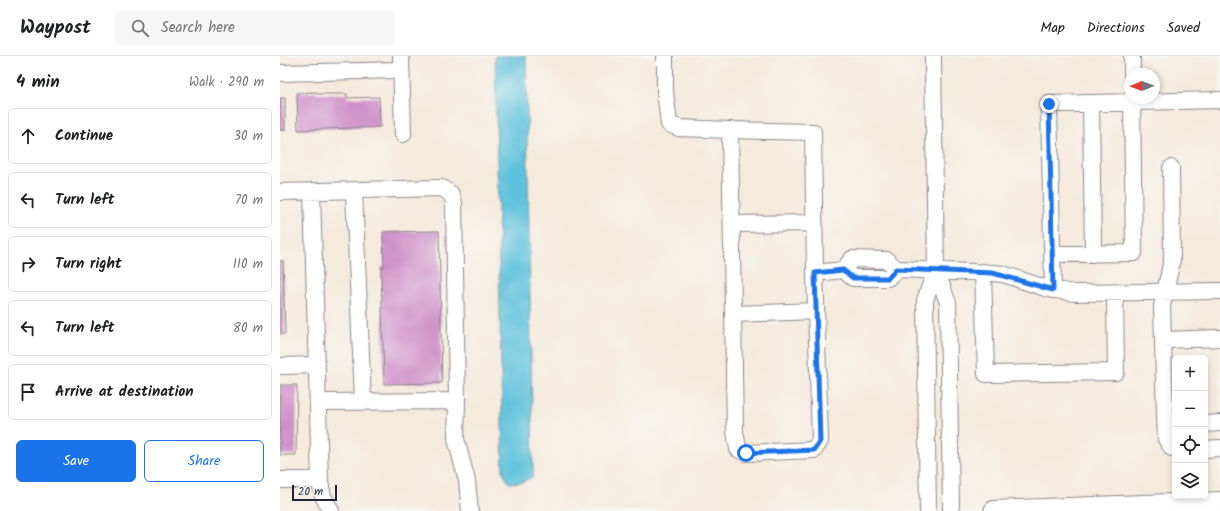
<!DOCTYPE html>
<meta charset="utf-8">
<style>
:root{--surface:#fff;--page:#f6f6f6;--text:#202124;--muted:#757577;--line:#e0e0e0;--accent:#1a73e8}
body{margin:0;font-family:Kalam,sans-serif;background:var(--page);color:var(--text)}
.controls{position:absolute;right:12px;bottom:12px;display:grid;overflow:hidden;border-radius:6px;box-shadow:0 2px 6px #0003}
.controls button{width:36px;height:36px;display:grid;place-items:center;padding:0;border:0;border-bottom:1px solid var(--line);background:var(--surface);color:var(--text);font:20px sans-serif}
.compass{position:absolute;left:844px;top:12px;width:36px;height:36px;border-radius:50%;background:var(--surface);box-shadow:0 2px 6px #0003;rotate:269deg}
.scale{position:absolute;left:12px;bottom:10px;width:45px;box-sizing:border-box;padding-left:4px;border:2px solid #22223b;border-top:0;font-size:11px;line-height:14px;white-space:nowrap;color:#22223b;-webkit-text-stroke:3px #f6f6f2;paint-order:stroke}
.stop{position:absolute;width:12px;height:12px;margin:-9px;border:3px solid #1a73e8;border-radius:50%;background:#fff}
.stop.end{background:#1a73e8;border-color:#fff;box-shadow:0 1px 4px #0008}
.list{margin:0;padding:0;list-style:none}
h2{display:flex;justify-content:space-between;align-items:center;height:52px;margin:0;padding:0 16px;font-size:17px}
h2 small{font-size:13px;font-weight:400;color:var(--muted)}
.list li{display:grid;grid-template-columns:26px 1fr auto;gap:12px;align-items:center;box-sizing:border-box;height:56px;margin:0 8px 8px;padding:0 8px;border:1px solid var(--line);border-radius:6px}
.list b{display:block;font-size:15px;white-space:nowrap}
.list em{font-size:13px;font-style:normal;color:var(--muted)}
.actions{display:flex;gap:8px;padding:12px 16px}
.actions a{flex:1;padding:9px 0;border:1px solid var(--accent);border-radius:6px;text-align:center;font-size:14px;color:var(--accent)}
.actions .main{background:var(--accent);color:#fff}
.icon{flex:none;width:22px;height:22px;fill:none;stroke:currentColor;stroke-width:2;stroke-linecap:round;stroke-linejoin:round}
.map{position:relative;flex:none;width:940px;height:455px;overflow:hidden}
header{display:flex;align-items:center;gap:24px;box-sizing:border-box;height:56px;padding:0 20px;background:var(--surface);border-bottom:1px solid var(--line)}
header strong{font-size:19px}
nav{display:flex;gap:22px;margin-inline-start:auto;font-size:14px}
.search{width:280px;height:36px;background:var(--page);display:flex;align-items:center;gap:10px;box-sizing:border-box;padding:0 14px;border-radius:6px;color:var(--muted);font-size:15px}
main{display:flex}
aside{flex:1;background:var(--surface)}
.map>svg:first-child{display:block}
.water{fill:#5fc2dd;stroke:#40728c}
.building{fill:#cf90c9}
.lines{fill:none;stroke-linecap:round;stroke-linejoin:round}
.minor-casing{stroke:#8c868b;stroke-width:18}
.major-casing{stroke:#8c868b;stroke-width:22}
.minor{stroke:#fff;stroke-width:16}
.major{stroke:#fff;stroke-width:20}
.route{stroke:#1a73e8;stroke-width:5}
</style>
<header>
<strong>Waypost</strong>
<div class="search"><svg class="icon" aria-label="search" viewBox="0 0 24 24"><circle cx="10" cy="10" r="6"/><path d="M15 15l6 6"/></svg>Search here</div>
<nav><a>Map</a><a>Directions</a><a>Saved</a></nav>
</header>
<main>
<aside>
<h2>4 min<small>Walk · 290 m</small></h2>
<ul class="list">
<li><svg class="icon" aria-label="ahead" viewBox="0 0 24 24"><path d="M12 20V5M6 11l6-6 6 6"/></svg><div><b>Continue</b></div><em>30 m</em></li>
<li><svg class="icon" aria-label="left" viewBox="0 0 24 24"><path d="M17 20v-9H6M10 6l-5 5 5 5"/></svg><div><b>Turn left</b></div><em>70 m</em></li>
<li><svg class="icon" aria-label="right" viewBox="0 0 24 24"><path d="M7 20v-9h11M14 6l5 5-5 5"/></svg><div><b>Turn right</b></div><em>110 m</em></li>
<li><svg class="icon" aria-label="left" viewBox="0 0 24 24"><path d="M17 20v-9H6M10 6l-5 5 5 5"/></svg><div><b>Turn left</b></div><em>80 m</em></li>
<li><svg class="icon" aria-label="arrive" viewBox="0 0 24 24"><path d="M6 21V4h12l-3 4 3 4H6"/></svg><div><b>Arrive at destination</b></div></li>
</ul>
<div class="actions"><a class="main">Save</a><a>Share</a></div>
</aside>
<div class="map">
<svg width="940" height="455" viewBox="0 0 940 455">
<rect width="100%" height="100%" fill="#f6f6f2"/>
<filter id="ink" filterUnits="userSpaceOnUse"><feTurbulence type="fractalNoise" baseFrequency=".025" numOctaves="2"/><feDisplacementMap in="SourceGraphic" scale="8" xChannelSelector="R" yChannelSelector="G"/><feConvolveMatrix kernelMatrix="1 2 1 2 8 2 1 2 1" color-interpolation-filters="sRGB"/></filter>
<filter id="wash" filterUnits="userSpaceOnUse"><feTurbulence type="fractalNoise" baseFrequency=".012" numOctaves="4" result="noise"/><feDisplacementMap in="SourceGraphic" scale="16" xChannelSelector="R" yChannelSelector="G"/><feGaussianBlur stdDeviation="0.9" result="paint"/><feColorMatrix in="noise" values="0 0 0 0 0 0 0 0 0 0 0 0 0 0 0 0 0 1.4 0 .05"/><feComposite in="paint" operator="in"/></filter>
<g filter="url(#wash)">
<rect width="100%" height="100%" fill="#f5eadb"/>
<!-- water -->
<path class="water" d="M215 0H246L253 420 243 426 229 427 223 416Z"/>
<g id="blocks">
<!-- building -->
<path class="building" d="M36 36V38H67V42L99 41 100 71 18 74 17 37Z
M0 42H5V74H0Z
M159 175 162 327 104 328 101 211H104L103 176Z
M0 205H3L5 278H0Z
M0 329H17L16 399H0Z"/>
</g>
</g>
<g filter="url(#ink)">
<use href="#blocks" fill-opacity="0" stroke="#8c868b" stroke-width="1"/>
<g class="lines">
<!-- minor casing -->
<g class="minor-casing">
<path id="minor" d="M121 0 123 78
M385 0V35L389 68 399 72 450 74
M653 0 656 214 668 247 671 455
M852 0V18
M0 17 121 14
M811 47 813 198
M891 112 892 204 882 250 885 358 889 366 895 368
M32 135 40 427 43 440 51 455
M74 135 83 345
M0 136 162 132 171 138 174 147 177 345 176 383 187 425 190 455
M453 168 534 167
M772 198 854 197 852 42
M616 213 608 222H573L563 214 572 203 607 204 616 213 713 217 723 218 765 232 794 237 940 235
M703 216 706 318 836 316 835 237
M535 217 533 76 450 74 455 375 458 393 466 397 534 394 540 385 535 217 563 214
M773 234 769 48 940 44
M454 258 536 255
M883 284 940 282
M0 310 37 309
M38 346 177 345
M885 358 886 383 892 392H895
M925 368 940 367
M925 393 940 392
M0 424H40
M648 455 645 244 656 214"/>
</g>
<!-- major casing -->
<g class="major-casing">
<path id="major" d="M714 455 940 446"/>
</g>
<!-- minor -->
<use href="#minor" class="minor"/>
<!-- major -->
<use href="#major" class="major"/>
</g>
</g>
<g class="lines" filter="url(#ink)">
<!-- route -->
<path class="route" d="M466 397 534 394 540 385 535 217 563 214 573 222H608L616 213 713 217 773 234 769 48"/>
</g>
</svg>
<div class="controls">
<button>+</button>
<button>−</button>
<button><svg class="icon" aria-label="locate" viewBox="0 0 24 24"><circle cx="12" cy="12" r="6"/><path d="M12 2v4M12 18v4M2 12h4M18 12h4"/></svg></button>
<button><svg class="icon" aria-label="layers" viewBox="0 0 24 24"><path d="M12 4l9 5-9 5-9-5zM3 14l9 5 9-5"/></svg></button>
</div>
<svg class="compass" viewBox="-18 -18 36 36"><path d="M0-13l5 13h-10z" fill="#e53935"/><path d="M0 13l5-13h-10z" fill="#757577"/></svg>
<div class="scale">20 m</div>
<div class="stop" style="left:466px;top:397px"></div>
<div class="stop end" style="left:769px;top:48px"></div>
</div>
</main>
